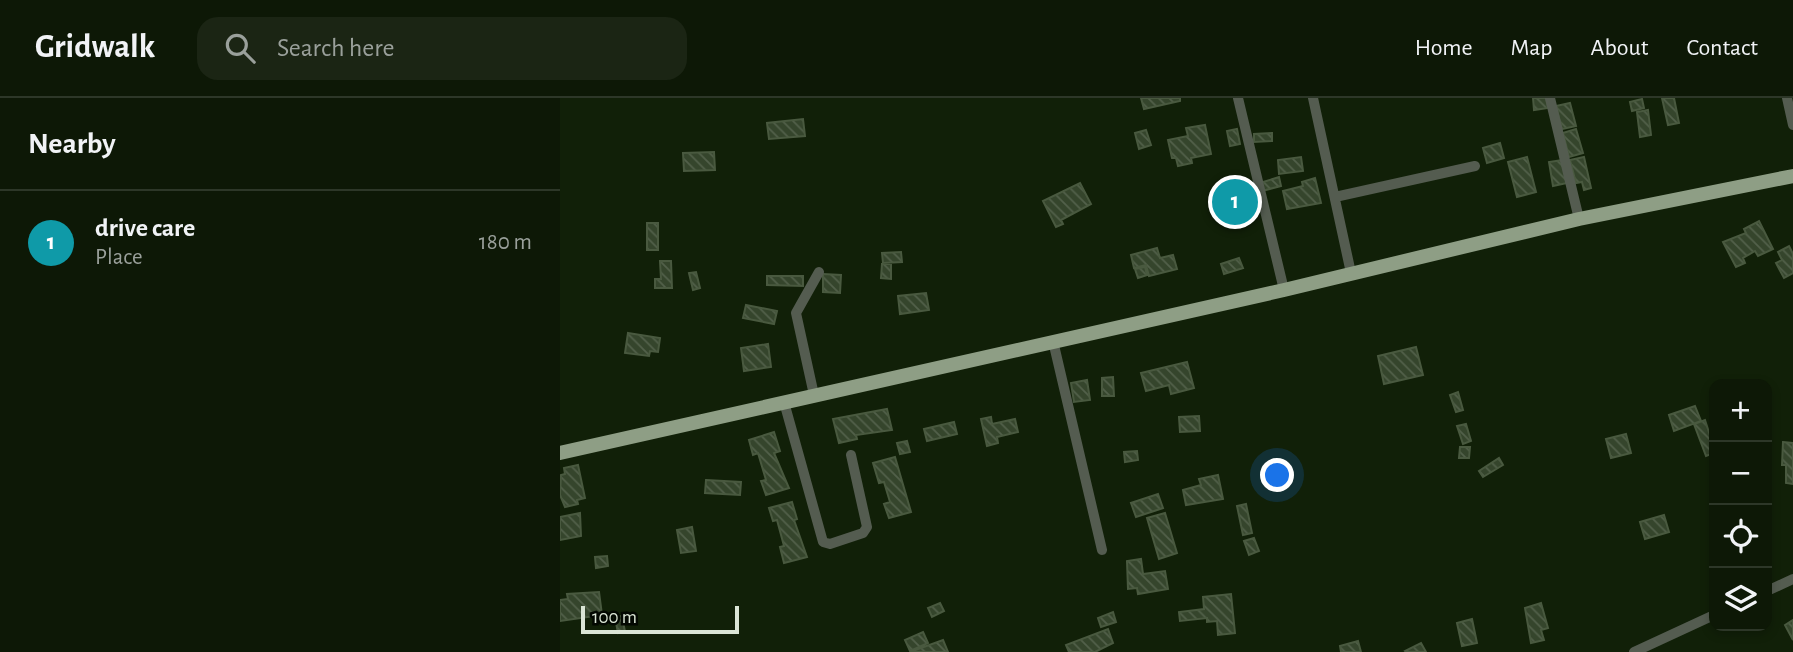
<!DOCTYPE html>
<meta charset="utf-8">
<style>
:root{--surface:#0d1806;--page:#1b2514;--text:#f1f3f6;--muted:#9aa09b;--line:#2d3728;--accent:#0f766e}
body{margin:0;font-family:"Alegreya Sans",sans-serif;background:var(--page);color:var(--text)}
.controls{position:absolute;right:21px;bottom:21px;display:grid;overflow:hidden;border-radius:14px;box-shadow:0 4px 10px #0003}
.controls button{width:63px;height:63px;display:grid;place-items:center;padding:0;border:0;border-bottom:2px solid var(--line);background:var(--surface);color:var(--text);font:35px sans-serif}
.scale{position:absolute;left:21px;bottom:18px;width:158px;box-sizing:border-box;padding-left:7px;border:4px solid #dbe5d6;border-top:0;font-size:19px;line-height:24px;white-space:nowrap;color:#dbe5d6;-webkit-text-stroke:5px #030802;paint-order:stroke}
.you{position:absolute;left:718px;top:378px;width:24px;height:24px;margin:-18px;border:5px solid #fff;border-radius:50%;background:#1a73e8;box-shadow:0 0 0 10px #1a73e833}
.badge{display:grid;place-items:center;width:46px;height:46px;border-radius:50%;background:var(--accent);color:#fff;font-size:23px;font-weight:700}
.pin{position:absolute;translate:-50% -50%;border:4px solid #fff;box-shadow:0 2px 7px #0006}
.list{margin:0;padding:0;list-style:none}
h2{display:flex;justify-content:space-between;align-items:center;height:91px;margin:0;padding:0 28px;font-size:30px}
h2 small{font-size:23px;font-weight:400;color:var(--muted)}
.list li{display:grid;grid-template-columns:46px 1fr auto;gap:21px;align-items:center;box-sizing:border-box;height:105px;padding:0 28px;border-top:2px solid var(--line)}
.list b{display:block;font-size:26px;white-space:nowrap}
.list p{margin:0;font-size:23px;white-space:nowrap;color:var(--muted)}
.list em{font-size:23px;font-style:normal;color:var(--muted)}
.icon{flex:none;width:38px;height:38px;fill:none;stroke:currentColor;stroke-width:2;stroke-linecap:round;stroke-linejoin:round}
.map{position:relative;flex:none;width:1233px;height:554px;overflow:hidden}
header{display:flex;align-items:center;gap:42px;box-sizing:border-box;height:98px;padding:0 35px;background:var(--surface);border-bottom:2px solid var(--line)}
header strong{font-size:33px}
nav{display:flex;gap:38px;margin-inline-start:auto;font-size:24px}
.search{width:490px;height:63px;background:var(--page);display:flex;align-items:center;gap:18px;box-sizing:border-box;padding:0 24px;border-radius:21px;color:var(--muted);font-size:26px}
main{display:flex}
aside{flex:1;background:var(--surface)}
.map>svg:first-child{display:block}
.building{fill:url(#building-back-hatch);stroke:#49593f;stroke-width:2}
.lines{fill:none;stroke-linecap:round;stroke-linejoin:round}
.minor{stroke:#545c50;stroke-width:10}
.major{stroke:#8e9e85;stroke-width:14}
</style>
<header>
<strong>Gridwalk</strong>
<div class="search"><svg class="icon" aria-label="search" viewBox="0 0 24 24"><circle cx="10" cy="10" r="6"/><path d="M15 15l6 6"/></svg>Search here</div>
<nav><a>Home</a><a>Map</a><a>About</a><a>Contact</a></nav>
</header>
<main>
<aside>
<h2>Nearby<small></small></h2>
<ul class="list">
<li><span class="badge" style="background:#0f9aa8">1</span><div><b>drive care</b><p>Place</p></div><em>180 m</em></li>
</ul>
</aside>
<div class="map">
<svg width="1233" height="554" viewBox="0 0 1233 554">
<defs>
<pattern id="building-back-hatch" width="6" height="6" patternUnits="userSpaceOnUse" patternTransform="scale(1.75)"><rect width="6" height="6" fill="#35452c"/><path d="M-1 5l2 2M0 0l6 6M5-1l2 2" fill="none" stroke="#52604a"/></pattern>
</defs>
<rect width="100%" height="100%" fill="#112008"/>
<!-- building -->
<path class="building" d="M581 0H620V3L584 11Z
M973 0H986L988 10 974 12Z
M1102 0H1114L1119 25 1108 27Z
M1082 1 1084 10 1072 13 1070 4Z
M1010 5 1016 28 1002 31 996 8Z
M1088 12 1091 37 1080 39 1077 14Z
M243 21 245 38 209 41 207 25Z
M645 27 651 56 631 60 632 65 618 68 616 60H612L608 42 628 38 626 30Z
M677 31 680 46 670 48 667 33Z
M1016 31 1023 55 1009 59 1003 35Z
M586 32 591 47 579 51 575 35Z
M712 35V43L694 44V36Z
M940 45 944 60 927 65 923 50Z
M154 54 155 72 124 73 123 55Z
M741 59 743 73 719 76 718 62Z
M967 59 976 94 957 99 948 64Z
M1024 59 1031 90 1024 92 1022 84 1016 85 1010 62Z
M1003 62 1007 85 993 88 989 64Z
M719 79 721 88 702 93 700 85Z
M755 80 761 105 727 111 723 93 743 88 742 84Z
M520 85 531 106 501 122 503 126 496 129 483 103Z
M692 91 696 106 659 117 655 101Z
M1199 123 1213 151 1198 158 1195 153 1183 160 1185 165 1176 169 1163 144 1186 135 1184 131Z
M87 125H98V152H87Z
M1229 148 1233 156V175L1224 180 1216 165 1222 162 1218 154Z
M597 150 600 160 613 157 617 171 589 178 586 167 574 170 571 157Z
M341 154 342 164 323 165 322 155Z
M679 160 683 170 664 176 661 166Z
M100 163H111L112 190H95V181H101Z
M322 166H331V181L321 180Z
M585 169 587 177 578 180 575 171Z
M136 174 140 190 133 192 129 175Z
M263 176 281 177 280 195 263 194Z
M207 178H243V188L207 187Z
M366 195 369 212 340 216 338 198Z
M186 207 217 213 214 226 183 220Z
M68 235 100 240 98 254 90 253 89 258 65 255Z
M208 246 211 269 184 273 181 250Z
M856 249 863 277 824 286 818 258Z
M627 264 634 290 611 296 609 287 586 293 581 275Z
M553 279 554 298H542V280Z
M527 282 530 302 514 304 511 285Z
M898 294 903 312 896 314 890 297Z
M1135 308 1141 323 1114 333 1109 317Z
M327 311 332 332 296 337 297 341 279 345 273 321Z
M639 318 640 333 620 334 619 319Z
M431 319 432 326 455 321 458 334 437 339 438 345 427 348 421 321Z
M1145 322 1154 350V355L1146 358 1134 326Z
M394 324 397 336 367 343 364 331Z
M906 326 911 343 903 346 897 328Z
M214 334 220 353 214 355 229 390 206 397 201 383 206 382 198 355 193 357 189 342Z
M1066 336 1071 355 1051 360 1046 341Z
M347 343 350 354 340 356 337 345Z
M1223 344 1233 345V386L1226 385V367H1222Z
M900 349H910L909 360H899Z
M577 353 578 362 565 364 564 354Z
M335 359 351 414 329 420 324 406 330 404 324 384 319 385 313 365Z
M939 360 943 367 923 379 919 373Z
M18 367 25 400 17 402 18 406 5 409 0 397 1 377 5 376 4 370Z
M658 377 663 401 626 407 623 392 641 387 639 381Z
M146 382 181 384 180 397 145 395Z
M598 396 603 410 576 419 571 405Z
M232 404 237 421 234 422 247 459 224 465 220 449 224 448 217 422 213 423 209 410Z
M686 406 692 435 683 437 677 408Z
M20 415 21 438 0 442V419Z
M605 415 617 455 599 461 587 420Z
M1104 417 1109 434 1085 441 1080 424Z
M132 429 136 453 121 455 117 432Z
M694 440 699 453 689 457 684 443Z
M47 458 48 468 36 470 35 459Z
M581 461 583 476 605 473 608 491 578 496 577 490 568 491 567 463Z
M39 494 42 517 0 523V502L8 501 7 496Z
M671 496 675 535 658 537 657 523 647 524V520L620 523 619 514 644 511 643 499Z
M380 505 384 513 372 519 368 510Z
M981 505 988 530 981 532 984 542 971 545 965 510Z
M553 514 556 524 541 529 538 520Z
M62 518 65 534 58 535 55 519Z
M912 521 917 545 902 548 897 525Z
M1233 522V542L1225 527Z
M548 531 553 545 535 554H509L506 547Z
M363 534 368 545 350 553 345 542Z
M383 542 388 554H350Z
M798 543 801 554H781L780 548Z
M861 545 866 554H846L845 553Z"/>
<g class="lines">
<!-- minor -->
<path class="minor" d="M678 0 724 192
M753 0 791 175
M990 0 1019 121
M1227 0 1233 27
M775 99 915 68
M493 243 542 452
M254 297 236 215 259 174
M224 304 263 444 270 446 303 435 307 429 291 357
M1207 493 1233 481
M1074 554 1154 517"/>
<!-- major -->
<path class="major" d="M0 355 724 192 1019 121 1233 78"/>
</g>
</svg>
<div class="controls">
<button>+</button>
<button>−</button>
<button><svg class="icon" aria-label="locate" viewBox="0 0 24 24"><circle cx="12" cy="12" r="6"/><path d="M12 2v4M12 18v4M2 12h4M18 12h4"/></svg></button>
<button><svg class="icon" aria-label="layers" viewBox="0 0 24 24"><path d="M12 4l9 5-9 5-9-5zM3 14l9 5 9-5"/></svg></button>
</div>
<div class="scale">100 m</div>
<div class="you"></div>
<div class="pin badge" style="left:675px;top:104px;background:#0f9aa8">1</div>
</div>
</main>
